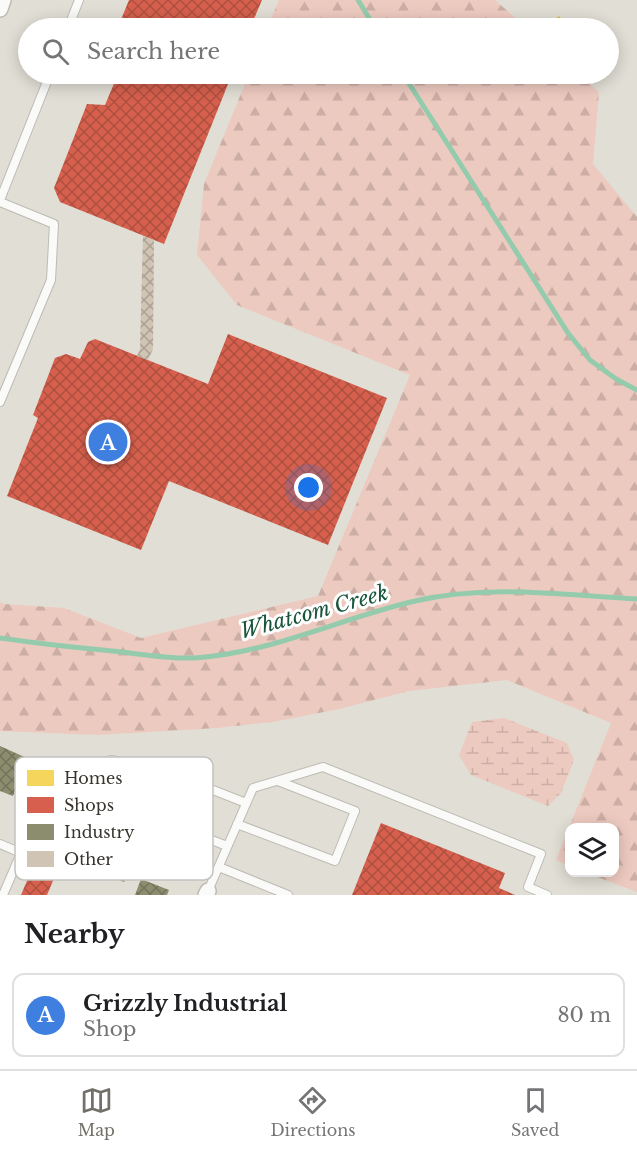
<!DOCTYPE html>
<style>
:root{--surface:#fff;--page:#f6f6f6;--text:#202124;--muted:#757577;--line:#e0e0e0;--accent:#727068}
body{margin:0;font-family:"Libre Baskerville",serif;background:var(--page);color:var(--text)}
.controls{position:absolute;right:18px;bottom:18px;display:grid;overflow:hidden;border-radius:12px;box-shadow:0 3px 15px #0003}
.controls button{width:54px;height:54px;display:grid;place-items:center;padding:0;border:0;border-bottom:2px solid var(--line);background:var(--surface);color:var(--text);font:30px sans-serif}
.you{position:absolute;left:309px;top:488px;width:21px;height:21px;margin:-15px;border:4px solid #fff;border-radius:50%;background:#1a73e8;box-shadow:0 0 0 9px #1a73e833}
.badge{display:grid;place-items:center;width:39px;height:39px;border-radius:50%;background:var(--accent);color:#fff;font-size:20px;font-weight:700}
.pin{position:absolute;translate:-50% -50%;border:3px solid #fff;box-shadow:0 2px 6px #0006}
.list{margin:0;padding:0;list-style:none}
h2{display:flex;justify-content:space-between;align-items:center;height:78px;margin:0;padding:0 24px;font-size:26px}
h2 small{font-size:20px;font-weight:400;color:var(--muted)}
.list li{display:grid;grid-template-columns:39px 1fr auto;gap:18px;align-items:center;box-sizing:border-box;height:84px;margin:0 12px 12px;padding:0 12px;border:2px solid var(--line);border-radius:12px}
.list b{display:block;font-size:22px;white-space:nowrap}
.list p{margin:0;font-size:20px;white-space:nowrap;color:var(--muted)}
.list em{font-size:20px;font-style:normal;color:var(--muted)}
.icon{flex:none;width:33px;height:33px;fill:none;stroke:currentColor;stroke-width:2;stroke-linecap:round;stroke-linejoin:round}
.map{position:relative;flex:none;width:637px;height:895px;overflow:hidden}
.search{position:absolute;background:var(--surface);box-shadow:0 3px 15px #0003;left:18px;right:18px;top:18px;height:66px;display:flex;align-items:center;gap:15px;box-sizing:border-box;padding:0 21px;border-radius:33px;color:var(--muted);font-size:22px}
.sheet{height:174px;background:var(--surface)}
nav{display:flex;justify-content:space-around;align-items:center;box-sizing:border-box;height:84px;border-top:2px solid var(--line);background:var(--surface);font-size:16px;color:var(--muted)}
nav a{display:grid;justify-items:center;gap:3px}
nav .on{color:var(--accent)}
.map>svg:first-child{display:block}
.forest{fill:url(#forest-firs)}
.wetland{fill:url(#wetland-marsh)}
.homes{fill:url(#homes-cross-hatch)}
.shops{fill:url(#shops-cross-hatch)}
.industry{fill:url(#industry-cross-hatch)}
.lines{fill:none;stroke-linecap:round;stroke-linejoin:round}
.stream{stroke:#95cbad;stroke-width:5}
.building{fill:url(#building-cross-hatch)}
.lane-casing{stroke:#bdbbb3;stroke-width:10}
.street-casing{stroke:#bdbbb3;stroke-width:18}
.lane{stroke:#fafaf9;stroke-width:8}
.street{stroke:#fafaf9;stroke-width:15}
.labels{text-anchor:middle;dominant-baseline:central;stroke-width:6;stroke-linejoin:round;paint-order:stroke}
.water-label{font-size:21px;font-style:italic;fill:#18553b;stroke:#fff}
.key{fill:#fff;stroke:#c3c2c0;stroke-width:1.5}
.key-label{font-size:16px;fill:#37352e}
</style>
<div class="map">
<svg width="637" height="895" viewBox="0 0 637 895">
<defs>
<pattern id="forest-firs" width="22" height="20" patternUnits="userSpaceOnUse" patternTransform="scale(1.5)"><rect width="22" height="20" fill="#edcac0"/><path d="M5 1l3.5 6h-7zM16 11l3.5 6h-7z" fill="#ccaea5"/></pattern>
<pattern id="wetland-marsh" width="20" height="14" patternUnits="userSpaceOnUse" patternTransform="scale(1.5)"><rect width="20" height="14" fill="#edcac0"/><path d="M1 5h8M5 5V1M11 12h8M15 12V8" fill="none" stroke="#ccaea5"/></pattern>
<pattern id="homes-cross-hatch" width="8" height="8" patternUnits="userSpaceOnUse" patternTransform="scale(1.5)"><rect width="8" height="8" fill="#f6d55c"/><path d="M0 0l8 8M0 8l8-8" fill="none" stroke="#d4b750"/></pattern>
<pattern id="shops-cross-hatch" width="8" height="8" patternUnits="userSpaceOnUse" patternTransform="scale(1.5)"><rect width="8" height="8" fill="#d6604d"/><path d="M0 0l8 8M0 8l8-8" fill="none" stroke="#ae5040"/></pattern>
<pattern id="industry-cross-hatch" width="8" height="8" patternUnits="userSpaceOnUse" patternTransform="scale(1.5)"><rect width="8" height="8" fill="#8c8c6e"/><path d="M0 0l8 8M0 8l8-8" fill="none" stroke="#73735b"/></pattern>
<pattern id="building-cross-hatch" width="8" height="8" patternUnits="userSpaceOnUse" patternTransform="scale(1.5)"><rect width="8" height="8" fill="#d0c4b5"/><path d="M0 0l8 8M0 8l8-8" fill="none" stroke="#aaa094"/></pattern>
</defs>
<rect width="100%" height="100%" fill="#e1ded5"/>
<!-- forest -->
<path class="forest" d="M279 0H495L527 28H267Z
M249 74H578L599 92 593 164 637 217V892L587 873 614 872V828H570L569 866 556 860 611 723 507 680 409 691 339 709 273 722 217 728 97 735 0 731V602L5 604 64 608 141 638 318 596 410 375 237 305 197 255 204 184Z"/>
<!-- wetland -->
<path class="wetland" d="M504 718 567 743 574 760 561 793 548 806 471 775 459 755 472 722Z"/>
<!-- homes -->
<path class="homes" d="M559 16 572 28H551L548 26Z"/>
<!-- shops -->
<path class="shops" d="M129 0H262L250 28H121L118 27Z
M118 74H232L164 244 60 202 54 188 87 104 105 105Z
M228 334 387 398 328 545 169 481 141 550 7 496 38 418 33 415 55 358 66 354 80 359 88 342 95 339 208 384Z
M381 823 505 873 499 888 515 895H352Z
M43 843 65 852 47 895H21Z"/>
<!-- industry -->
<path class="industry" d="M0 746 29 759 13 796 0 791Z
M88 842 133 860 124 882 79 864Z
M141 879 169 890 167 895H135Z"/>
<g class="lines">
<!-- stream -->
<path class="stream" d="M358 0 375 28
M403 74 568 333 590 360 616 379 637 390
M0 638C41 644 81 648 122 652 146 655 171 659 195 658 271 653 341 618 415 601 489 584 562 595 637 599"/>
</g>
<!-- building -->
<path class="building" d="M143 236 154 240 153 349 148 360 137 356 140 349Z"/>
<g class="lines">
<!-- lane casing -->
<g class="lane-casing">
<path id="lane" d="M68 28 79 0
M0 200 50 74
M0 202 54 224 51 280 0 402
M237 824 335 861 355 811 278 781
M0 844 21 853 3 895
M227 846 57 780 111 760 157 768 246 803
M219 867 288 895
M208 891 253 788 323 767 541 854 528 887 547 895"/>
</g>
<!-- street casing -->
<g class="street-casing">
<path id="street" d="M0 9 3 0
M206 895 208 891"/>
</g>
<!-- lane -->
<use href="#lane" class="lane"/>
<!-- street -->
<use href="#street" class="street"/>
</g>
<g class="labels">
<!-- water labels -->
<g class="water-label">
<text transform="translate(314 612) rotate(-15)">Whatcom Creek</text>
</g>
</g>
<!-- legend -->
<rect x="15" y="757" width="198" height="123" rx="9" class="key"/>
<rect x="27" y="770" width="27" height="16" fill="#f6d55c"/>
<rect x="27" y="797" width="27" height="16" fill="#d6604d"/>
<rect x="27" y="824" width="27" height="16" fill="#8c8c6e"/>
<rect x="27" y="851" width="27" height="16" fill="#d0c4b5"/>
<g class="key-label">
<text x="64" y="784">Homes</text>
<text x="64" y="811">Shops</text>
<text x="64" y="838">Industry</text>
<text x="64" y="865">Other</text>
</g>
</svg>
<div class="controls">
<button><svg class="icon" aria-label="layers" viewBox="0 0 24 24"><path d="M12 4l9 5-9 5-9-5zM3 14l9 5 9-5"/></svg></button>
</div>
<div class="you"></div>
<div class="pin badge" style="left:108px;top:442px;background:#3f7fe0">A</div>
<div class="search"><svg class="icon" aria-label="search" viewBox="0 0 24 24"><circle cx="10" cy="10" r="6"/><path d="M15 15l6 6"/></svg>Search here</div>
</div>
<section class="sheet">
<h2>Nearby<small></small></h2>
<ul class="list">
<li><span class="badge" style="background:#3f7fe0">A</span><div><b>Grizzly Industrial</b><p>Shop</p></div><em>80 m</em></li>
</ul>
</section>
<nav>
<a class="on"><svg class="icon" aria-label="map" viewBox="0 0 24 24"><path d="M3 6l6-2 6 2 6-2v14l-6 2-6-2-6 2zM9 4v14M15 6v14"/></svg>Map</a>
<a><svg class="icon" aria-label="directions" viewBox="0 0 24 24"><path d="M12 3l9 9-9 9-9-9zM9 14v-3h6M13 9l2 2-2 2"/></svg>Directions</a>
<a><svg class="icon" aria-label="saved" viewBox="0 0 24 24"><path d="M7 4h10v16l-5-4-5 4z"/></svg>Saved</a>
</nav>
